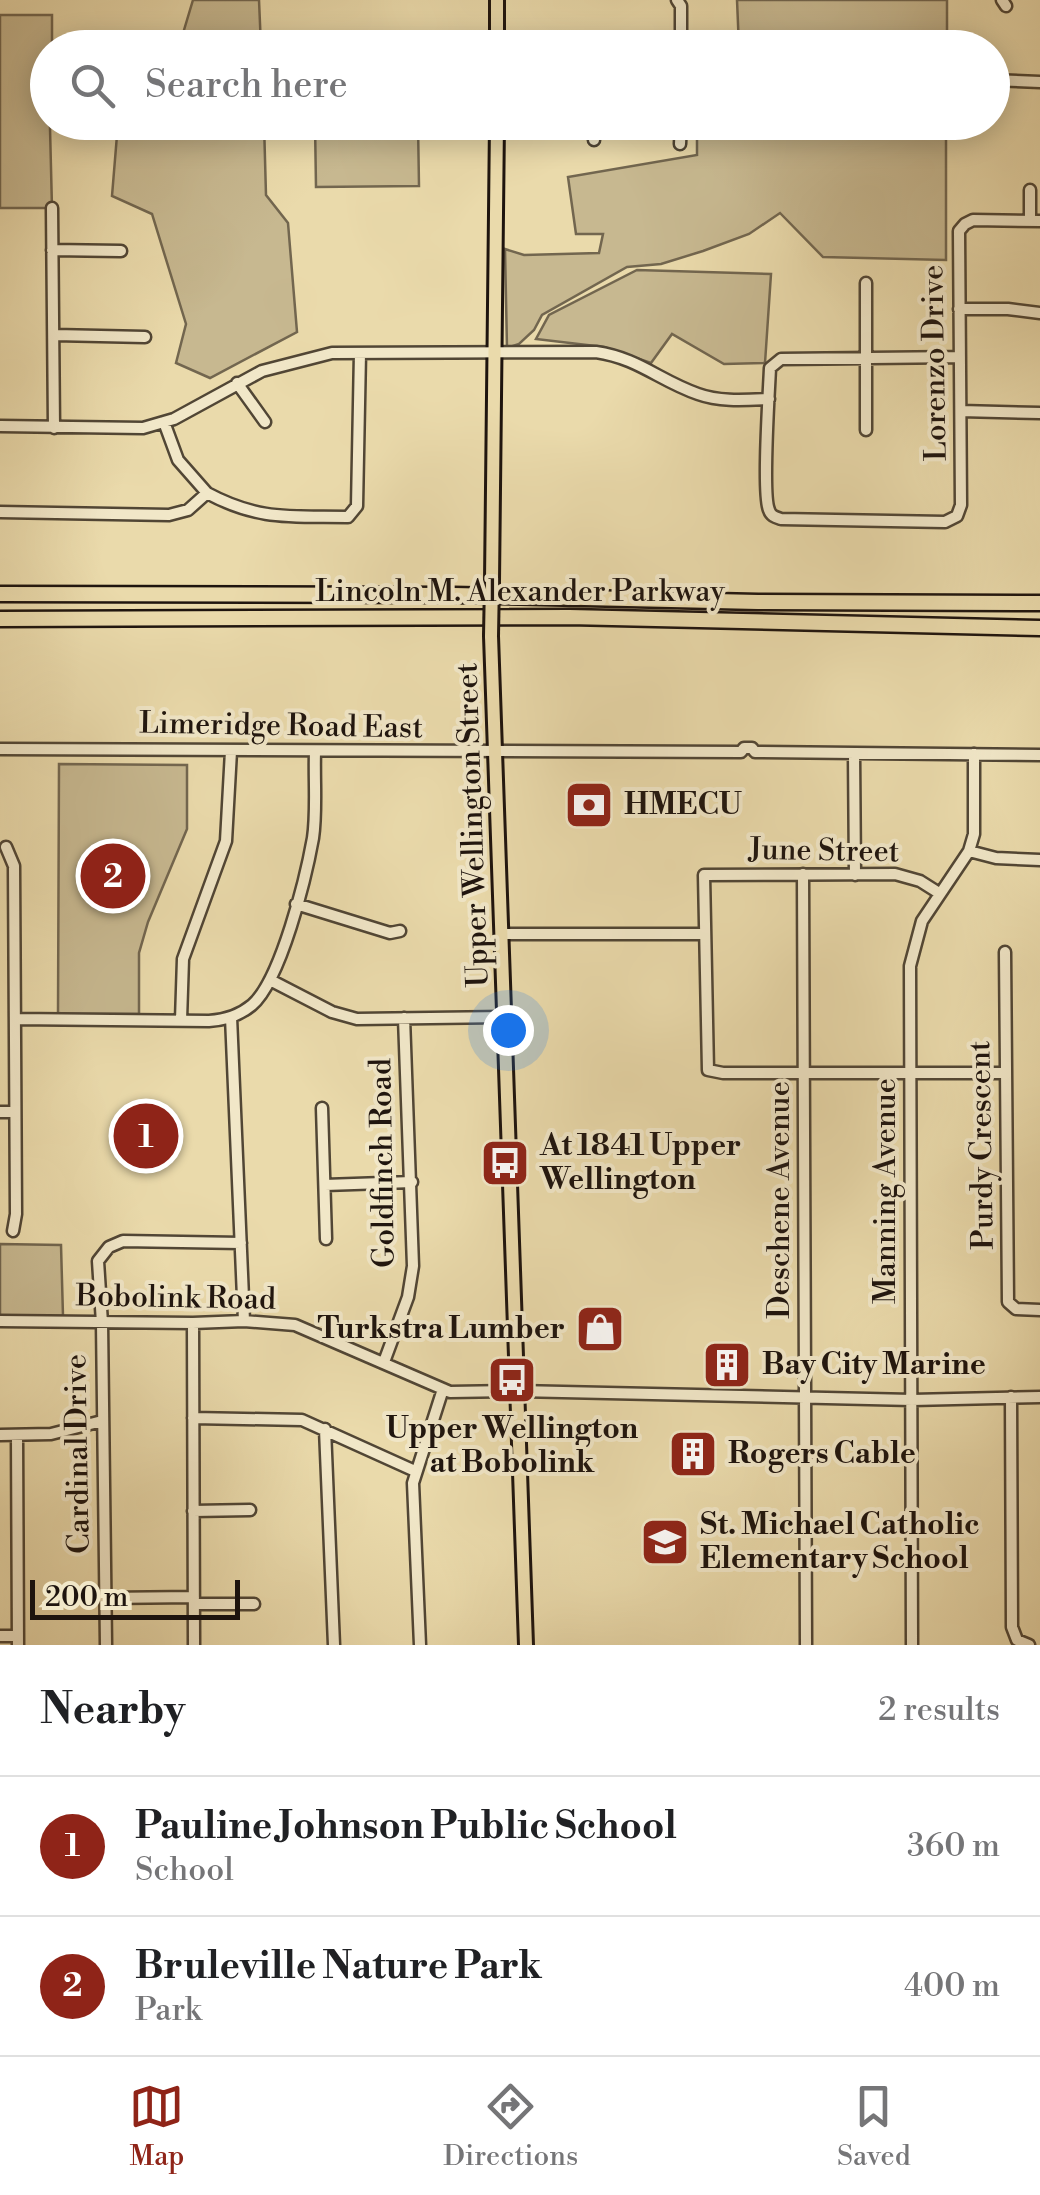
<!DOCTYPE html>
<style>
:root{--surface:#fff;--page:#f2f2f2;--text:#202124;--muted:#757577;--line:#e0e0e0;--accent:#8f2418}
body{margin:0;font-family:"Libre Bodoni",serif;background:var(--page);color:var(--text)}
.scale{position:absolute;left:30px;bottom:25px;width:210px;box-sizing:border-box;padding-left:10px;border:5px solid #1e140e;border-top:0;font-size:28px;line-height:35px;white-space:nowrap;color:#1e140e;-webkit-text-stroke:8px #f1e7c8;paint-order:stroke}
.you{position:absolute;left:508px;top:1030px;width:35px;height:35px;margin:-25px;border:8px solid #fff;border-radius:50%;background:#1a73e8;box-shadow:0 0 0 15px #1a73e833}
.badge{display:grid;place-items:center;width:65px;height:65px;border-radius:50%;background:var(--accent);color:#fff;font-size:32px;font-weight:700}
.pin{position:absolute;translate:-50% -50%;border:5px solid #fff;box-shadow:0 2px 10px #0006}
.list{margin:0;padding:0;list-style:none}
h2{display:flex;justify-content:space-between;align-items:center;height:130px;margin:0;padding:0 40px;font-size:42px}
h2 small{font-size:32px;font-weight:400;color:var(--muted)}
.list li{display:grid;grid-template-columns:65px 1fr auto;gap:30px;align-items:center;box-sizing:border-box;height:140px;padding:0 40px;border-top:2px solid var(--line)}
.list b{display:block;font-size:38px;white-space:nowrap}
.list p{margin:0;font-size:32px;white-space:nowrap;color:var(--muted)}
.list em{font-size:32px;font-style:normal;color:var(--muted)}
.icon{flex:none;width:55px;height:55px;fill:none;stroke:currentColor;stroke-width:2;stroke-linecap:round;stroke-linejoin:round}
.map{position:relative;flex:none;width:1040px;height:1645px;overflow:hidden}
.search{position:absolute;background:var(--surface);box-shadow:0 5px 25px #0003;left:30px;right:30px;top:30px;height:110px;display:flex;align-items:center;gap:25px;box-sizing:border-box;padding:0 35px;border-radius:55px;color:var(--muted);font-size:38px}
.sheet{height:410px;background:var(--surface)}
nav{display:flex;justify-content:space-around;align-items:center;box-sizing:border-box;height:140px;border-top:2px solid var(--line);background:var(--surface);font-size:28px;color:var(--muted)}
nav a{display:grid;justify-items:center;gap:5px}
nav .on{color:var(--accent)}
.map>svg:first-child{display:block}
.green{fill:#c7b890;stroke:#72664f;stroke-width:2.5}
.lines{fill:none;stroke-linecap:round;stroke-linejoin:round}
.minor-casing{stroke:#514635;stroke-width:15}
.major-casing{stroke:#1e140e;stroke-width:18}
.highway-casing{stroke:#1e140e;stroke-width:19}
.minor{stroke:#f1e7c8;stroke-width:10}
.major{stroke:#eadaab;stroke-width:12}
.highway{stroke:#eadaab;stroke-width:14}
.major-bridge-casing{stroke:#1e140e;stroke-width:18;stroke-linecap:butt}
.major-bridge{stroke:#eadaab;stroke-width:12}
.labels{text-anchor:middle;dominant-baseline:central;stroke-width:8;stroke-linejoin:round;paint-order:stroke}
.street-label{font-size:30px;fill:#1e140e;stroke:#f1e7c8}
.poi-label{font-size:30px;font-weight:bold;fill:#1e140e;stroke:#f1e7c8;text-anchor:start}
</style>
<div class="map">
<svg width="1040" height="1645" viewBox="0 0 1040 1645">
<rect width="100%" height="100%" fill="#eadaab"/>
<filter id="stains"><feTurbulence type="fractalNoise" baseFrequency=".002" numOctaves="4"/><feColorMatrix values="0 0 0 0 .2 0 0 0 0 .09 0 0 0 0 .02 0 0 0 .5 -.17"/></filter>
<radialGradient id="worn" r=".72"><stop offset=".6" stop-color="#630" stop-opacity="0"/><stop offset="1" stop-color="#630" stop-opacity=".3"/></radialGradient>
<!-- green -->
<path class="green" d="M193 0H259L261 47H170L181 40Z
M737 0H947V47H739Z
M0 15H52V47L48 48 52 208H0Z
M118 123H264L266 195 288 223 297 332 210 378 176 363 186 324 152 214 112 196Z
M315 123H418L419 186 316 187Z
M697 123H946V260L823 257 780 213 749 234 703 251 661 264 627 267 542 315 534 330 519 344 507 348 505 249 524 255 599 253 603 234H576L568 177 697 155Z
M637 270 771 274 765 363 724 364 672 334 651 363 604 347 536 339 549 315Z
M59 764 187 765V829L148 922 139 953V1014H58Z
M0 1244 61 1245 63 1316H0Z"/>
<g class="lines">
<!-- minor casing -->
<g class="minor-casing">
<path id="minor" d="M677 0 681 6V48
M1002 0 1006 6
M992 80 1040 82
M594 140V122
M680 144 681 122
M52 208 54 428
M1030 221V190
M52 250 121 251
M866 283V430
M959 309H1008L1040 313
M55 335 145 337
M960 357 781 359 770 368C769 392 762 494 769 510 771 516 775 517 781 519L945 522 957 516 961 505 959 231 965 224 973 220 1040 221
M237 383 265 422
M961 411 1040 413
M164 422 178 460 207 493
M0 426 143 428 174 419 262 371 332 353 596 352C638 358 660 381 698 394 720 402 745 400 769 399
M0 512 169 515 188 510 207 493C259 521 291 516 348 517L357 506 360 353
M0 749 741 752 744 748H752L755 752 1040 755
M854 753 855 875
M6 847 14 866 16 1214 13 1231
M969 851 996 858 1040 860
M803 874 806 1645
M939 893 920 881 895 874 704 875 708 1070 723 1073H1006
M296 904 390 933 400 931
M501 934H705
M1005 952 1008 1302 1016 1309 1040 1310
M272 981 332 1012 357 1019 504 1017
M231 1017 244 1321
M15 1019 209 1021C225 1020 240 1015 252 1005 281 980 306 877 313 838 317 811 314 780 315 752
M181 1020 183 959 226 841 231 751
M322 1108 326 1239
M0 1112H15
M325 1185 412 1182
M0 1321 193 1323 244 1321 295 1325 450 1392 518 1391 912 1400 1040 1397
M193 1323 194 1645
M384 1362 408 1297 413 1266 404 1018
M1011 1397 1012 1627 1017 1640 1029 1645
M193 1418 302 1420 415 1471
M325 1429 334 1645
M0 1435 51 1434 102 1421
M17 1435 18 1645
M193 1511 250 1510
M104 1598 194 1597
M194 1604H254
M0 1636H18
M106 1645 102 1323 98 1261 109 1247 123 1241 241 1243
M420 1645 413 1483 443 1389
M912 1645 910 966 922 921 969 851 974 834V754"/>
</g>
<!-- major casing -->
<g class="major-casing">
<path id="major" d="M497 48V0
M492 581 497 122
M491 636C501 972 515 1308 526 1645"/>
</g>
<!-- highway casing -->
<g class="highway-casing">
<path id="highway" d="M0 594 454 595 758 602 1040 603
M0 619 569 617 1040 628"/>
</g>
<!-- minor -->
<use href="#minor" class="minor"/>
<!-- major -->
<use href="#major" class="major"/>
<!-- highway -->
<use href="#highway" class="highway"/>
<!-- major-bridge casing -->
<g class="major-bridge-casing">
<path id="major-bridge" d="M491 636 492 581"/>
</g>
<!-- major-bridge -->
<use href="#major-bridge" class="major-bridge"/>
</g>
<!-- icons -->
<defs>
<g id="bank-square" transform="scale(2.5)"><rect x="-9" y="-9" width="18" height="18" rx="4" fill="#8f2418" stroke="#f1e7c8"/><path d="M-6-4H6V4H-6ZM0-2.3a2.3 2.3 0 1 0 0 4.6a2.3 2.3 0 1 0 0-4.6Z" fill="#fff"/></g>
<g id="bus-square" transform="scale(2.5)"><rect x="-9" y="-9" width="18" height="18" rx="4" fill="#8f2418" stroke="#f1e7c8"/><path d="M-5-6H5V4H4V6H2V4H-2V6H-4V4H-5ZM-3.5-4V0h7V-4ZM-3.5 1.2v1.5H-2V1.2ZM2 1.2v1.5H3.5V1.2Z" fill="#fff"/></g>
<g id="shop-square" transform="scale(2.5)"><rect x="-9" y="-9" width="18" height="18" rx="4" fill="#8f2418" stroke="#f1e7c8"/><path d="M-5-2.5h2.3a2.7 3.5 0 0 1 5.4 0H5L5.5 6h-11ZM-1.5-2.5h3a1.5 2.3 0 0 0-3 0Z" fill="#fff"/></g>
<g id="building-square" transform="scale(2.5)"><rect x="-9" y="-9" width="18" height="18" rx="4" fill="#8f2418" stroke="#f1e7c8"/><path d="M-4-6H4V6H1V3H-1V6H-4ZM-2.5-4.3h1.7v1.8h-1.7ZM.8-4.3h1.7v1.8H.8ZM-2.5-1h1.7V.8h-1.7ZM.8-1h1.7V.8H.8Z" fill="#fff"/></g>
<g id="school-square" transform="scale(2.5)"><rect x="-9" y="-9" width="18" height="18" rx="4" fill="#8f2418" stroke="#f1e7c8"/><path d="M0-5L7-2L0 1L-7-2ZM-4 1L0 2.5L4 1V4Q0 6-4 4Z" fill="#fff"/></g>
</defs>
<g fill-rule="evenodd">
<use href="#bank-square" x="589" y="805"/>
<use href="#bus-square" x="505" y="1163"/>
<use href="#shop-square" x="600" y="1329"/>
<use href="#building-square" x="727" y="1365"/>
<use href="#bus-square" x="512" y="1380"/>
<use href="#building-square" x="693" y="1454"/>
<use href="#school-square" x="665" y="1542"/>
</g>
<g class="labels">
<!-- street labels -->
<g class="street-label">
<text transform="translate(935 363) rotate(-91)">Lorenzo Drive</text>
<text x="520" y="592">Lincoln M. Alexander Parkway</text>
<text transform="translate(281 726) rotate(1)">Limeridge Road East</text>
<text transform="translate(473 825) rotate(-92)">Upper Wellington Street</text>
<text transform="translate(824 851) rotate(1)">June Street</text>
<text transform="translate(982 1145) rotate(-91)">Purdy Crescent</text>
<text transform="translate(383 1163) rotate(-91)">Goldfinch Road</text>
<text transform="translate(886 1191) rotate(-90)">Manning Avenue</text>
<text transform="translate(780 1200) rotate(-90)">Deschene Avenue</text>
<text transform="translate(176 1298) rotate(1)">Bobolink Road</text>
<text transform="translate(78 1454) rotate(-91)">Cardinal Drive</text>
</g>
<!-- poi labels -->
<g class="poi-label">
<text x="624" y="805">HMECU</text>
<text x="540" y="1146">At 1841 Upper<tspan x="540" dy="34">Wellington</tspan></text>
<text x="565" y="1329" text-anchor="end">Turkstra Lumber</text>
<text x="762" y="1365">Bay City Marine</text>
<text x="512" y="1429" text-anchor="middle">Upper Wellington<tspan x="512" dy="34">at Bobolink</tspan></text>
<text x="728" y="1454">Rogers Cable</text>
<text x="700" y="1525">St. Michael Catholic<tspan x="700" dy="34">Elementary School</tspan></text>
</g>
</g>
<rect width="100%" height="100%" filter="url(#stains)"/>
<rect width="100%" height="100%" fill="url(#worn)"/>
</svg>
<div class="scale">200 m</div>
<div class="you"></div>
<div class="pin badge" style="left:146px;top:1136px">1</div>
<div class="pin badge" style="left:113px;top:876px">2</div>
<div class="search"><svg class="icon" aria-label="search" viewBox="0 0 24 24"><circle cx="10" cy="10" r="6"/><path d="M15 15l6 6"/></svg>Search here</div>
</div>
<section class="sheet">
<h2>Nearby<small>2 results</small></h2>
<ul class="list">
<li><span class="badge">1</span><div><b>Pauline Johnson Public School</b><p>School</p></div><em>360 m</em></li>
<li><span class="badge">2</span><div><b>Bruleville Nature Park</b><p>Park</p></div><em>400 m</em></li>
</ul>
</section>
<nav>
<a class="on"><svg class="icon" aria-label="map" viewBox="0 0 24 24"><path d="M3 6l6-2 6 2 6-2v14l-6 2-6-2-6 2zM9 4v14M15 6v14"/></svg>Map</a>
<a><svg class="icon" aria-label="directions" viewBox="0 0 24 24"><path d="M12 3l9 9-9 9-9-9zM9 14v-3h6M13 9l2 2-2 2"/></svg>Directions</a>
<a><svg class="icon" aria-label="saved" viewBox="0 0 24 24"><path d="M7 4h10v16l-5-4-5 4z"/></svg>Saved</a>
</nav>
